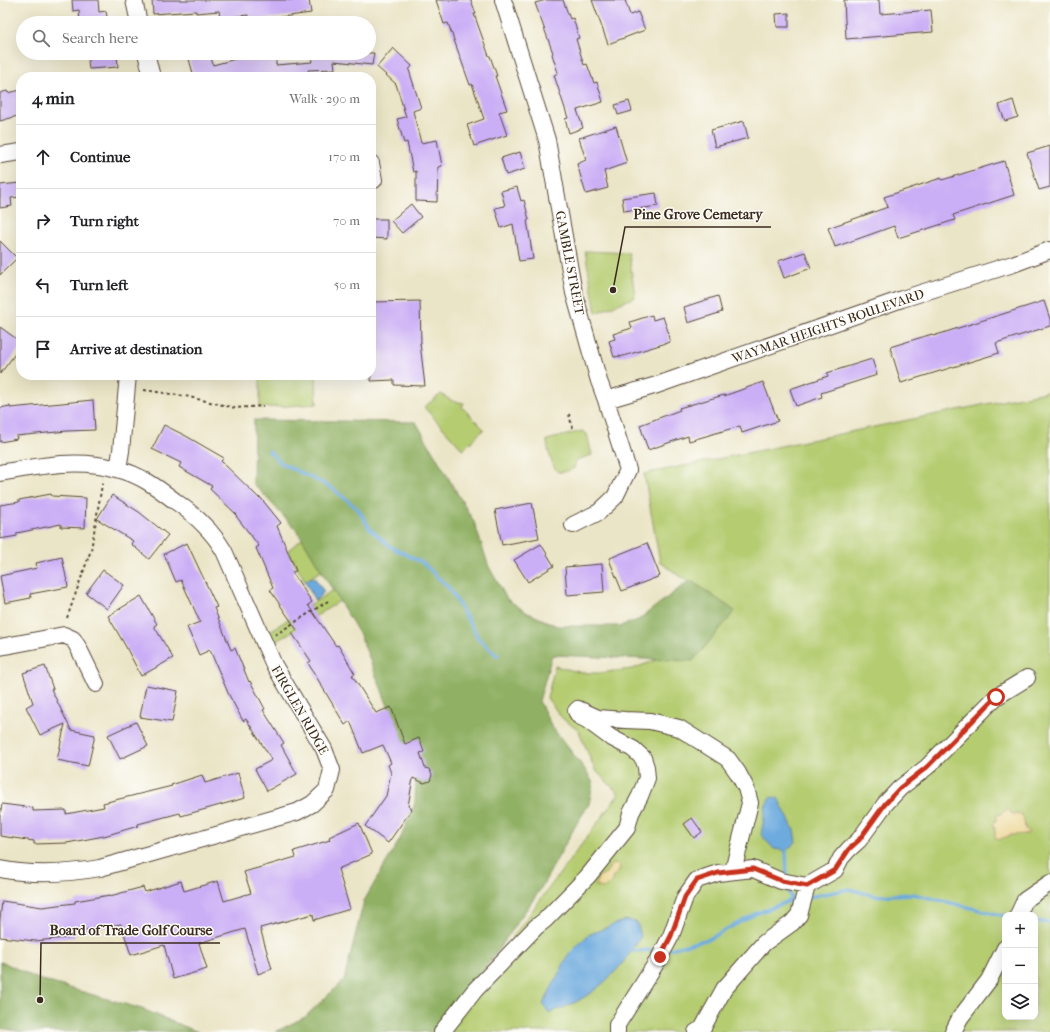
<!DOCTYPE html>
<meta charset="utf-8">
<style>
:root{--surface:#fff;--page:#f6f6f6;--text:#202124;--muted:#757577;--line:#e0e0e0}
body{margin:0;font-family:"IM FELL French Canon",serif;background:var(--page);color:var(--text)}
.controls{position:absolute;right:12px;bottom:12px;display:grid;overflow:hidden;border-radius:8px;box-shadow:0 4px 16px #0002}
.controls button{width:36px;height:36px;display:grid;place-items:center;padding:0;border:0;border-bottom:1px solid var(--line);background:var(--surface);color:var(--text);font:20px sans-serif}
.stop{position:absolute;width:12px;height:12px;margin:-9px;border:3px solid #c8321e;border-radius:50%;background:#fff}
.stop.end{background:#c8321e;border-color:#fff;box-shadow:0 1px 4px #0008}
.list{margin:0;padding:0;list-style:none}
h2{display:flex;justify-content:space-between;align-items:center;height:52px;margin:0;padding:0 16px;font-size:17px}
h2 small{font-size:13px;font-weight:400;color:var(--muted)}
.list li{display:grid;grid-template-columns:26px 1fr auto;gap:12px;align-items:center;box-sizing:border-box;height:64px;padding:0 16px;border-top:1px solid var(--line)}
.list b{display:block;font-size:15px;white-space:nowrap}
.list em{font-size:13px;font-style:normal;color:var(--muted)}
.icon{flex:none;width:22px;height:22px;fill:none;stroke:currentColor;stroke-width:2;stroke-linecap:round;stroke-linejoin:round}
.map{position:relative;flex:none;width:1050px;height:1032px;overflow:hidden}
.search{position:absolute;background:var(--surface);box-shadow:0 4px 16px #0002;left:16px;top:16px;width:360px;height:44px;display:flex;align-items:center;gap:10px;box-sizing:border-box;padding:0 14px;border-radius:22px;color:var(--muted);font-size:15px}
.panel{position:absolute;background:var(--surface);box-shadow:0 4px 16px #0002;left:16px;top:72px;width:360px;height:308px;border-radius:16px}
.map>svg:first-child{display:block}
.green{fill:#b5cc71;stroke:#787b48;fill-rule:evenodd}
.forest{fill:#90b063;stroke:#666d40}
.sand{fill:#eeda9e;stroke:#94825e}
.water{fill:#6daade;stroke:#546a7e}
.lines{fill:none;stroke-linecap:round;stroke-linejoin:round}
.stream{stroke:#6daade;stroke-width:3.5}
.building{fill:#cbaff6}
.minor-casing{stroke:#554637;stroke-width:18}
.path{stroke:#554637;stroke-width:2;stroke-dasharray:3 3;stroke-linecap:butt}
.minor{stroke:#fff;stroke-width:16}
.route{stroke:#c8321e;stroke-width:5}
.labels{text-anchor:middle;dominant-baseline:central;stroke-width:3;stroke-linejoin:round;paint-order:stroke}
.street-label{font-size:13px;fill:#3b2a1e;stroke:#fdfcf7}
.leader{fill:none;stroke:#3b2a1e;stroke-width:1.5}
.callout-dot{fill:#3b2a1e;stroke:#fdfcf7;stroke-width:1.5}
.callout-label{font-size:14px;text-anchor:middle;font-weight:bold;fill:#3b2a1e;stroke:#fdfcf7;stroke-width:3;stroke-linejoin:round;paint-order:stroke}
</style>
<div class="map">
<svg width="1050" height="1032" viewBox="0 0 1050 1032">
<rect width="100%" height="100%" fill="#fdfcf7"/>
<filter id="ink" filterUnits="userSpaceOnUse"><feTurbulence type="fractalNoise" baseFrequency=".025" numOctaves="2"/><feDisplacementMap in="SourceGraphic" scale="8" xChannelSelector="R" yChannelSelector="G"/><feConvolveMatrix kernelMatrix="1 2 1 2 8 2 1 2 1" color-interpolation-filters="sRGB"/></filter>
<filter id="wash" filterUnits="userSpaceOnUse"><feTurbulence type="fractalNoise" baseFrequency=".012" numOctaves="4" result="noise"/><feDisplacementMap in="SourceGraphic" scale="16" xChannelSelector="R" yChannelSelector="G"/><feGaussianBlur stdDeviation="0.9" result="paint"/><feColorMatrix in="noise" values="0 0 0 0 0 0 0 0 0 0 0 0 0 0 0 0 0 1.4 0 .05"/><feComposite in="paint" operator="in"/></filter>
<g filter="url(#wash)">
<rect width="100%" height="100%" fill="#ebe5c7"/>
<!-- green -->
<path class="green" d="M585 251 629 253 635 297 596 313Z
M260 375H316L317 404 260 408Z
M1050 391V1032H445L462 1005 619 794 595 770 579 731 562 718 547 698 555 666 583 673H599L632 669 662 658 732 613 660 562 644 474ZM1005 915H1035V1017H1005Z
M441 394 452 401 464 403 462 407 484 429 463 450 424 407Z
M582 431 587 434 592 455 576 460 574 468C570 470 563 473 559 472 552 470 547 446 547 440Z
M328 530 366 593 340 601 272 644 267 633 333 590 321 571 305 581 288 550 302 539Z"/>
<!-- forest -->
<path class="forest" d="M254 420 416 422 474 522 489 567 507 599 526 612 557 626H620L638 620 690 580 735 611 693 661 552 655 539 701 552 727 584 768 593 783 589 804 577 823 540 890 484 970 444 1032H275L305 1017 344 980 364 901 401 837 415 803 416 777 360 635 298 532 253 483Z
M0 962 5 963 38 979 142 1009 198 1032H22L0 1028Z"/>
<!-- sand -->
<path class="sand" d="M1008 809 1012 814 1020 813 1024 819 1025 829 1028 831V834L1011 835 998 840 995 837V829L993 824 996 820 997 815 1001 814Z
M618 864C622 870 618 873 613 876L611 884 603 888 596 886V883L598 877 606 873 611 865Z"/>
<!-- water -->
<path class="water" d="M314 577 324 592 315 601 305 581Z
M771 797 778 798 794 830 796 842 786 851 774 849 761 835 766 805Z
M625 920 637 922 641 936C626 963 602 989 574 1003 566 1007 557 1010 549 1013L543 1004 569 954 588 935Z"/>
<g class="lines">
<!-- stream -->
<path class="stream" d="M269 451 281 463 332 488 358 509 370 529 391 547 423 563 449 588 479 639 498 656
M786 851 787 878
M788 887V891L792 900
M809 897 849 889 875 896 913 894 1005 916
M1035 921 1050 923
M670 949 709 939 755 914 792 900 799 899
M633 951 658 950"/>
</g>
<g id="blocks">
<!-- building -->
<path class="building" d="M72 0H98L99 12 106 11 108 23H80L79 10 73 11Z
M152 0H309L311 13 274 18 248 19V15L220 18 219 11 196 13V11L153 14Z
M436 0H471L476 14H474L489 56H490L497 76H495L507 110 499 112 507 135 474 146 467 125 484 119 472 84 470 85 448 23 444 24Z
M546 0H563L570 19 573 18 579 38 576 39 584 65 587 64 594 83 597 82 603 102 577 110 583 128 569 133 565 119 568 118 554 75 558 73 552 54 553 53 535 3Z
M592 0H625L630 15 638 12 645 30 608 44Z
M844 0H879L880 14 931 10 933 32 846 39Z
M789 13V27H777L776 14Z
M393 48 412 66 409 70 421 108 413 111 421 143 437 140 442 166 438 167 437 202 416 201V171L413 172 407 142 404 143 397 119 406 117 396 84 377 67Z
M87 53H117L118 67 89 69Z
M210 53 213 65 243 57 276 55V65L312 62 311 53H374L372 65 334 61 335 69 308 70 309 77H194L189 59Z
M21 90V115L0 121V93L7 91 8 93Z
M1013 100 1018 117 1005 121 999 105Z
M629 101 632 111 618 115 615 105Z
M744 121 748 138 715 147 711 130Z
M616 126 627 163 604 171 608 188 586 194 577 164 586 160 579 138Z
M1050 146V187L1039 190 1027 153Z
M520 152 525 169 506 175 501 158Z
M1004 161 1014 195 953 215 955 220 898 238 894 226 835 247 828 228 888 207 884 197 941 178 942 180Z
M21 183V197L11 198 12 206 0 208V185Z
M517 187 521 201 524 200 529 220H527L533 259 519 261 513 224 501 228 495 208 505 206 501 191Z
M656 193 658 206 624 211 622 198Z
M411 204 421 217 402 233 391 221Z
M371 219H387V239L371 238Z
M0 241 17 258 0 275Z
M805 252 811 268 784 278 778 261Z
M718 296 722 312 688 323 684 307Z
M420 301 421 343H420L425 386 394 385V380L371 381V302Z
M1044 301 1050 319V326L996 343 999 353 901 383 890 347 932 334 933 336Z
M652 315 653 320 663 317 669 334 668 335 670 342 620 357V356L614 357 609 341 615 339 613 334 632 328 630 322Z
M0 327 21 342V346L0 374Z
M872 359 877 375 821 393 822 397 796 406 790 389 828 376 827 373Z
M763 382 778 421 742 433 740 426 689 441 688 436 648 450 640 425 680 410 679 408 724 395V396Z
M93 400 95 430 67 431 16 436 17 439 0 442V408L10 406V408Z
M164 425 186 436 224 458 221 461 259 498 260 497 281 523 277 526 296 571 292 572 312 602 308 605 336 646 338 645 355 674 352 675 376 713 391 707 405 744 419 738 424 752 420 753 425 768 429 769 432 775 430 781 424 783 413 778 408 806 412 809 388 843 365 826 386 796 391 773 388 765 391 763 383 745 363 753 350 721 345 725 308 663 311 661 292 633 297 630 270 590 273 588 256 548 259 546 236 516 237 515 210 489 212 486 179 467 181 463 152 449Z
M51 494 52 496 86 498 85 528 61 527V524L17 533V536L0 539V505L19 502V500Z
M112 495 139 512 168 535 149 559 131 544 133 541 97 519Z
M532 503 539 538 502 545 495 510Z
M187 543 217 607 214 608 231 650 235 648 249 682 250 681 265 709 263 710 284 743 281 745 297 774 267 791 255 769 272 760 246 719 243 721 228 693 210 650 199 655 187 627 200 622 181 580 176 582 164 554Z
M647 543 660 576 622 591 610 562V558Z
M541 544 554 566 528 582 514 560Z
M62 557 68 587 30 594 31 598 5 603 0 576 37 568 36 563Z
M602 564 604 592 567 595 565 567Z
M103 570 124 585 107 609 86 593Z
M141 596 157 624 154 626 173 658 141 676 126 647 108 616Z
M45 666 53 689H51L71 730 95 735 88 766 57 760 65 724 40 735 26 707 33 703 23 673Z
M146 685 178 691 172 722 140 717Z
M136 722 148 746 120 759 108 735Z
M238 773 245 798 181 816 180 813 138 824V826L104 836 67 843 34 844V841L0 836V816L2 804 33 808V811L66 810V814L104 807 103 803 172 786 171 785 202 775 205 783Z
M692 818 702 832 694 838 684 824Z
M359 823 372 854 338 869 350 909 314 920 313 914 260 928 272 969 258 974 245 929 199 943 207 969 173 979 164 945 131 955 121 924 74 932 75 937 35 941 0 937V920L2 901 42 907 75 903V901L110 895V896L143 887 145 892 181 881 184 891 218 881 224 901 251 893 244 872 296 857 294 851 330 840 329 837Z"/>
</g>
</g>
<g filter="url(#ink)">
<use href="#blocks" fill-opacity="0" stroke="#554637" stroke-width="1"/>
<g class="lines">
<!-- minor casing -->
<g class="minor-casing">
<path id="minor" d="M134 0 139 23
M503 0 547 140 574 293 599 381 606 400 628 470 615 497 599 512 573 525
M146 53 152 77
M0 155 21 152
M371 163 374 180
M606 400 657 385 902 299 1013 264 1050 250
M118 469 121 451 128 375
M0 473C39 466 78 458 117 469 139 474 158 488 175 501 195 515 212 530 224 551L274 665 324 749 332 770 327 790 312 804 297 812 100 868C66 874 34 876 0 869
M0 647 64 635 73 639 78 647 96 684
M1018 915 1025 900 1050 883
M442 1032 475 990 536 927 545 920 588 876 627 828 631 813 640 796 647 778 646 767 643 758 633 749 610 737 587 720 579 716 576 711 578 709 598 718 625 720 650 721 679 728 728 759 738 773 746 788 750 803 733 871
M617 1032V1025L658 960 671 936 685 897 697 880 718 873 753 869 781 881 807 886 835 870 841 858 849 849 859 840 885 804 900 788 927 767 996 697 1027 678
M696 1032 702 1029 724 989 764 943 792 923 799 915 807 886
M953 1032 960 1018 989 980 1005 948"/>
</g>
<!-- path -->
<path class="path" d="M144 390 185 396 235 408 263 406
M569 414 573 431
M67 618 91 550 103 479
M275 635 328 601"/>
<!-- minor -->
<use href="#minor" class="minor"/>
</g>
</g>
<g class="lines" filter="url(#ink)">
<!-- route -->
<path class="route" d="M660 957 671 936 685 897 697 880 718 873 753 869 782 881 807 886 835 870 849 849 859 840 885 804 900 788 927 767 996 697"/>
</g>
<g class="labels">
<!-- street labels -->
<g class="street-label">
<text transform="translate(570 263) rotate(79)">GAMBLE STREET</text>
<text transform="translate(828 326) rotate(-19)">WAYMAR HEIGHTS BOULEVARD</text>
<text transform="translate(300 710) rotate(60)">FIRGLEN RIDGE</text>
</g>
</g>
<!-- callouts -->
<path class="leader" d="M613 290L625 227H771M40 1000L41 943H220"/>
<g class="callout-dot">
<circle cx="613" cy="290" r="4"/>
<circle cx="40" cy="1000" r="4"/>
</g>
<g class="callout-label">
<text x="698" y="219">Pine Grove Cemetary</text>
<text x="131" y="935">Board of Trade Golf Course</text>
</g>
</svg>
<div class="controls">
<button>+</button>
<button>−</button>
<button><svg class="icon" aria-label="layers" viewBox="0 0 24 24"><path d="M12 4l9 5-9 5-9-5zM3 14l9 5 9-5"/></svg></button>
</div>
<div class="stop" style="left:996px;top:697px"></div>
<div class="stop end" style="left:660px;top:957px"></div>
<div class="search"><svg class="icon" aria-label="search" viewBox="0 0 24 24"><circle cx="10" cy="10" r="6"/><path d="M15 15l6 6"/></svg>Search here</div>
<section class="panel">
<h2>4 min<small>Walk · 290 m</small></h2>
<ul class="list">
<li><svg class="icon" aria-label="ahead" viewBox="0 0 24 24"><path d="M12 20V5M6 11l6-6 6 6"/></svg><div><b>Continue</b></div><em>170 m</em></li>
<li><svg class="icon" aria-label="right" viewBox="0 0 24 24"><path d="M7 20v-9h11M14 6l5 5-5 5"/></svg><div><b>Turn right</b></div><em>70 m</em></li>
<li><svg class="icon" aria-label="left" viewBox="0 0 24 24"><path d="M17 20v-9H6M10 6l-5 5 5 5"/></svg><div><b>Turn left</b></div><em>50 m</em></li>
<li><svg class="icon" aria-label="arrive" viewBox="0 0 24 24"><path d="M6 21V4h12l-3 4 3 4H6"/></svg><div><b>Arrive at destination</b></div></li>
</ul>
</section>
</div>
